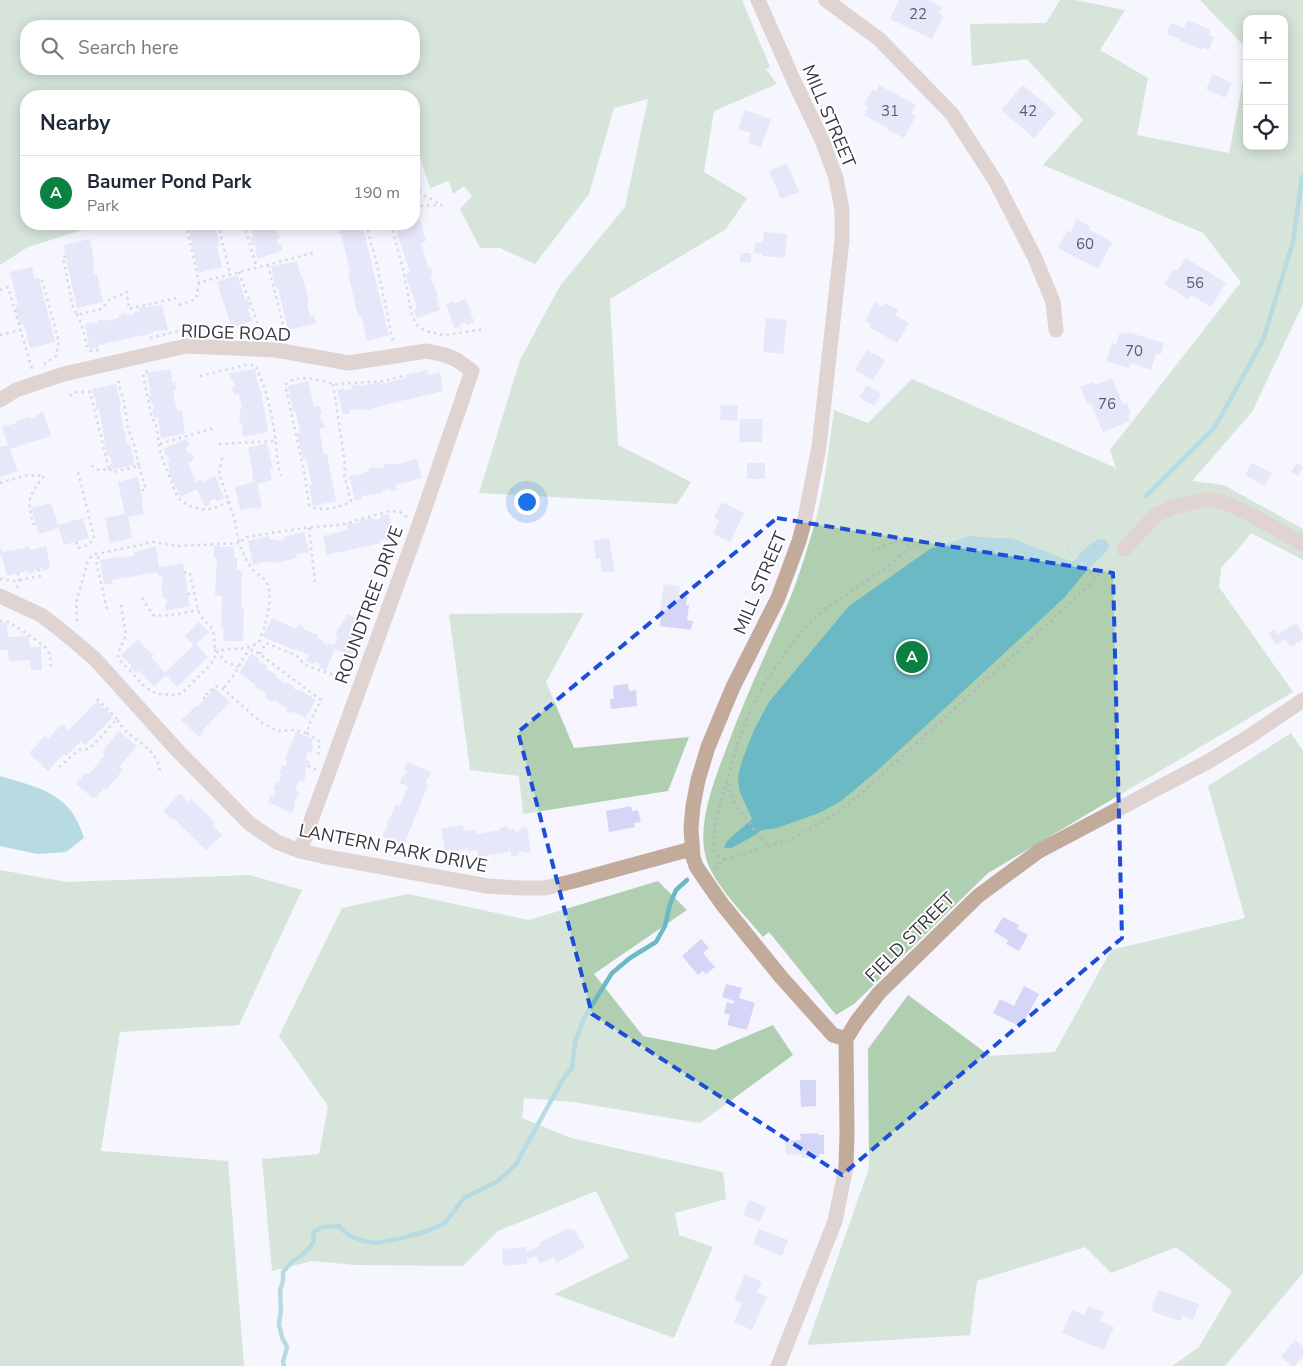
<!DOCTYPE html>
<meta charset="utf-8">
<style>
:root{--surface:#fff;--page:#f6f6f7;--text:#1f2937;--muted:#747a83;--line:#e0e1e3;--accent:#0b8043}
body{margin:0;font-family:"Nunito Sans",sans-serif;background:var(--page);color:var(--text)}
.controls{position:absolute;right:15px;top:15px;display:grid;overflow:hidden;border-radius:10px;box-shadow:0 2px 12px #0003}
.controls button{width:45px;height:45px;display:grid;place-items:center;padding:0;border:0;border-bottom:1px solid var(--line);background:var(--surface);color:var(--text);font:25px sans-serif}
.you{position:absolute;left:526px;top:501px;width:18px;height:18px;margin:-12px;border:4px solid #fff;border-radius:50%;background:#1a73e8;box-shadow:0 0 0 8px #1a73e833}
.badge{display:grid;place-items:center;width:32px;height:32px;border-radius:50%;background:var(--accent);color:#fff;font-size:16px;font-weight:700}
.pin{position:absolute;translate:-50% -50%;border:2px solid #fff;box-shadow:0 1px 5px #0006}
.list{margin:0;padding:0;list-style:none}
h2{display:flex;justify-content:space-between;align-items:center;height:65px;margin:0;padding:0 20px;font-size:21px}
h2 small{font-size:16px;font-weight:400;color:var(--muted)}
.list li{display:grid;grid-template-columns:32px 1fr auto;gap:15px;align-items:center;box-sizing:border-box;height:75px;padding:0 20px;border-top:1px solid var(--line)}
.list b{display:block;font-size:19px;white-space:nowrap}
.list p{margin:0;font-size:16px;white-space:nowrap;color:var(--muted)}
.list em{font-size:16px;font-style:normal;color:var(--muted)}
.icon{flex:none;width:28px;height:28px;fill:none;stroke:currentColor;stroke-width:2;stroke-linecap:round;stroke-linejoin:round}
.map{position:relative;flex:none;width:1303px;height:1366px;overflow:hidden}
.search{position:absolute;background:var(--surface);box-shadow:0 2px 12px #0003;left:20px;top:20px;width:400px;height:55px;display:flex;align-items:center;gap:12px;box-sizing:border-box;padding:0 18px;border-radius:20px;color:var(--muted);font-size:19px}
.panel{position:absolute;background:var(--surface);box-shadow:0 2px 12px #0003;left:20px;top:90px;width:400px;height:140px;border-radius:20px}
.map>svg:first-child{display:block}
.green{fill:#afcfb0;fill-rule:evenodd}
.water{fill:#6bb9c4}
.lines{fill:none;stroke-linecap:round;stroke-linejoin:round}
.stream{stroke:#6bb9c4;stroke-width:4.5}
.building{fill:#d4d5f7}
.path{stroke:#b6b5bd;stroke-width:2.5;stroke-dasharray:2.5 4;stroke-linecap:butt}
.minor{stroke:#c3ab9c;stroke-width:15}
.marked{fill:none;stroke:#1d4ed8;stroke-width:4;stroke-dasharray:10 6;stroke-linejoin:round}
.labels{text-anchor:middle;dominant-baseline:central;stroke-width:4;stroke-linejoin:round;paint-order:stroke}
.number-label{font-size:15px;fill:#5e5d6c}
.street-label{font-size:18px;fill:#37353d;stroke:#fff}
</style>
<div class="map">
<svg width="1303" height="1366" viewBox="0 0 1303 1366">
<rect width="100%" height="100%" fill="#f6f5fe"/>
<!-- green -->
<path class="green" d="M0 0H742L770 67 766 69 777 84 714 111 704 172 747 198 726 229 610 299 618 445 691 482 677 504 479 493 520 360 560 286 625 207 648 99 614 108 589 194 535 264 500 248H480L460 209 472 196 464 186 453 194 449 181 430 188 417 148H414V96H26V224H101L28 247 0 265ZM26 26H414V69H26Z
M1060 0H1075L1125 10 1100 50 1148 78 1137 135 1229 153 1247 60V146H1284V19H1247V49L1200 0H1303V304L1252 412 1192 481 1224 485 1303 529V560L1251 533 1234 554 1221 568 1219 587 1293 692 988 873 854 1004 836 1015 769 932 763 937C745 915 713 884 706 858 696 823 716 776 728 744 745 698 766 653 786 608 796 585 804 560 811 536 824 496 828 452 834 410L868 423 912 379 1116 468 1110 450 1241 282 1203 233 1043 165 1083 120 1027 59 972 66 970 24 1046 23Z
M584 613 546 682 574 748 689 737 668 791 523 814 519 776 470 770 449 614Z
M1291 733 1303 751V1273L1225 1366H1172L1199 1347 1232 1291 1176 1247 1111 1273 1085 1247 977 1281 970 1335 807 1345 869 1168 868 1049 908 995 990 1056 1055 1052 1111 950 1245 918 1208 786Z
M0 870 67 882 250 875 302 890 239 1025 120 1032 101 1151 228 1161 244 1366H0Z
M658 881 687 910 594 974 643 1036 714 1050 773 1025 793 1055 700 1123 573 1102 524 1098 522 1118 571 1138 723 1172 726 1199 675 1213 679 1235 713 1247 674 1338 554 1294 629 1258 596 1191 498 1231 463 1266 355 1265 312 1261 272 1271 262 1159 319 1154 328 1106 279 1036 342 908 408 894 529 920Z"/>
<!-- water -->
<path class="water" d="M970 536 991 538H1012L1072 562C1081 554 1101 527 1109 545L1106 552 1083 575 1064 598 878 770 841 801 819 813 777 828 762 830 750 838 731 848H724L726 842 752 819 739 790 738 776 743 758 754 730 769 702 849 606 930 549Z
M0 776C40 788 71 793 84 838L66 852 37 854 0 846Z"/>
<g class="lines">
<!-- stream -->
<path class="stream" d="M1146 496 1215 427 1263 340 1293 242 1302 178 1303 176
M284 1366 283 1362 287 1347 282 1337 279 1324 281 1310 280 1291 283 1281V1272L292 1262 302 1255 310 1247 314 1241 313 1233 322 1227 339 1226 348 1235 363 1241 377 1243 402 1238 424 1232 444 1224 464 1198 498 1181 516 1164 557 1090 565 1076 572 1068 575 1042 584 1018 612 973 630 958 656 942 665 926 670 904 676 890 687 880"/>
</g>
<!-- building -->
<path class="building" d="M899 0H928L942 7 939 13 944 16 932 39 890 19Z
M1187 20 1211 30 1209 35 1214 37 1209 50 1203 47 1202 50 1179 41 1180 39 1167 34 1171 23 1184 28Z
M1213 74 1232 83 1225 98 1206 89Z
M879 85 916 105 911 114 916 116 904 138 888 130 889 129 864 115 868 107 864 104 873 89 876 91Z
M1023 85 1056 113 1034 138 1001 110Z
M745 110 771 119 761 147 748 143 751 133 738 129Z
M787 163 799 192 781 199 769 171Z
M414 210 418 221 420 220 426 241 421 243 429 269 431 268 433 275 430 276 438 296 436 297 440 310 417 318 414 310 417 307 405 274 410 272 394 224H414Z
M1077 219 1091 227 1089 229 1112 242 1098 269 1058 248 1067 231 1070 233Z
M188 224H215L220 246H217L222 267 198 273Z
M250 224H271L274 231 277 230 280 238 277 239 278 245 281 244 283 250 258 259 255 252 257 251 255 245H253L250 238 254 236Z
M336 224H362L389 335 367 341 361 315 358 316 348 273 350 272 341 233 339 234Z
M764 232 787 234 785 258 762 256V254L754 253 756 243H763Z
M90 239 95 266 93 267 94 274H97L103 302 77 308 63 245Z
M741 253H751V263L740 262Z
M1186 258 1226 283 1211 307 1191 295 1188 299 1164 284 1174 269 1177 271Z
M297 261 300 274 302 275 309 301 307 303 310 317 314 316 316 323 288 330 278 288 276 289 271 267Z
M32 267 35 279 39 278 55 342 30 348 24 324 20 326 15 306 18 305 10 272Z
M237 275 246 301 248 300 250 308 248 309 253 321 229 329 228 323 230 322 217 282Z
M466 298 474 322 466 325 465 322 460 324 461 326 454 328 446 304 453 301 454 304Z
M875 302 883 307 885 303 898 310 895 315 909 323 897 343 869 327 871 324 865 321Z
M162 305 168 330 154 331 153 333 98 345V348L90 349 85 324 93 322V324L99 323V320L106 319 107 321 119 318 118 315 126 313 127 316 133 315 134 312 140 311V308Z
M766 318 787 320 783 354 763 352Z
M1120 332 1127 334V332L1164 343 1161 354 1156 353 1151 370 1131 363 1129 368 1106 361 1112 343 1116 344Z
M867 350 885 360 873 380 855 370Z
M171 369 172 383 175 382 176 390 173 391 177 411 182 410 185 434 161 438 158 417 154 418 152 410 154 409 152 402 150 403 149 396H151L147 373Z
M255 369 257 382 258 383 260 390H261L268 432 243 437 241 429H243L242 424 240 422 239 417 241 416 239 409 242 408 239 394 234 395 232 387H235L234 380 231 381 230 373Z
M427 370 428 375 440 372 443 391 372 408V410L366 411V409L350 410V413L343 415 337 390 344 388 345 390 352 389 351 386 359 384 360 386 380 382V384L407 378 406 375Z
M1112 378 1123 404 1127 403 1131 414 1128 416 1130 421 1103 432 1090 402 1087 404 1080 387 1093 382 1095 385Z
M308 381 314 407 320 406 322 414H320L321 420 323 421 325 428 319 429 324 455 327 454 336 501 313 506 309 486 312 485 306 458 303 459 297 433H300L296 412 293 411 288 386Z
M116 384 121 405 119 406 127 445 130 444 135 465 111 470 110 464H112L110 456 107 455 99 409 96 410 95 404 97 403 95 397 93 395 92 389Z
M867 385 881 394 874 406 859 397Z
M721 405 738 406 737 421 720 420Z
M43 412 51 436 10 449 18 471 0 477V447L8 445 2 427 17 423 16 421 30 417V419L37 416 36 415Z
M740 419H763L762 442H739Z
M186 439 190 446 186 448 189 454 192 453 194 460 188 463 196 482 201 479 202 482 215 476 224 498 218 501 215 499 209 502 210 504 205 507 197 489 180 497 168 470 170 469 168 463 170 462 167 455 166 456 163 449Z
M267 443 273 469H270L272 480 257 484 262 505 261 507 254 509 253 507 240 510 235 487 253 482 252 474 253 473 248 448Z
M417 459 422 478 396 485 397 490 391 492 390 489 382 491 383 493 362 496V499L355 500 349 476 363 474V473L369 471V468L377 467V469L384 467V465L392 463V465Z
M747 463H765V479H747Z
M1252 463 1272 473 1265 486 1245 475Z
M1297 463 1303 467 1298 476 1291 472Z
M138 477 143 503 142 504 144 514 128 517 132 538 110 543 105 518 125 514 118 482Z
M722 502 744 513 730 542 713 534 719 521 714 518Z
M51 503 58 525 83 518 89 538 64 545 59 528 39 534 31 508Z
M389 514 395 539 386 541V539L380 540 381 543 327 555 323 536 348 530 346 524 352 522V524L361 522V520L373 518 374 520 381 518 380 516Z
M304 532 309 552 296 555 297 558 276 563 275 561 267 563V561L253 565 248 541 269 536 270 540 276 539V541L284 539 283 537Z
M609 538 615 571 602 573 600 558 596 559 593 541Z
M0 546 2 552 29 547 30 550 46 546 50 567 48 569 42 571V568L34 570V572L28 574 27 571 7 576 2 555 0 556Z
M156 546 159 567 183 563 190 606 166 611 165 604 167 603 166 597 163 598 161 583H163L162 575 158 576V572L112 580 113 583 104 585 100 560 121 556V558L134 556V552L148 549V548Z
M214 546 234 547V558H237V570L242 571 241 609H244L243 641H223L224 628H221L222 596 215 595 217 558H214Z
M664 584 680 586 679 596 687 597 686 605H689L687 620 693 621 691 630 660 626 661 616H659Z
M347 614 363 621 353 643 357 644 351 657 335 649 326 670 319 667 320 664 314 662 313 664 306 661 309 655 296 649 295 650 263 637 272 618 296 629 298 624 304 627 303 629 318 635 317 638 323 640 322 642 328 645 329 643 334 645 338 637 335 636 338 628 340 627Z
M199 622 209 632 196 644 208 657 177 687 166 675 154 686 138 670 136 673 130 668 132 666 121 655 138 639 144 645 143 646 154 655 151 657 165 672 194 645 185 636Z
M0 623H7L8 637 29 636 30 647H41L42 670H31L30 660 9 661 8 650H0Z
M1296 623 1303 634V639L1291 647 1285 639 1276 645 1268 633 1275 629 1278 634Z
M251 654 259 658 258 661 267 666 266 669 277 675 275 677 286 684 287 682 294 686 293 688 298 691 299 689 316 700 305 718 293 711 292 714 286 711 287 708 274 700 273 702 265 698 267 694 255 687 256 685 239 673Z
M628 684 629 691 636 690 637 706 611 709 610 699H614L613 686Z
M215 688 230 702 202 731 203 732 199 737 181 720 196 706 197 707Z
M97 701 113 717 85 745 81 741 66 756 64 754 48 771 29 753 45 736 48 739 62 724 69 730Z
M119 731 137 746 119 767 123 770 106 790 104 788 94 799 76 784 85 773 88 775 105 755 102 752Z
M296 732 313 739 311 745 314 746 311 753 308 752 305 759 310 761 304 774 306 775 303 782 299 780 295 790 299 792 294 805 295 806 292 813 268 802 270 796 273 797 276 791 273 790 276 782 278 783 282 774 279 773 282 766 285 767 287 760 285 759Z
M407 762 431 772 429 778H427L425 784 428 785 404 845 382 836 384 830 385 831 388 824 387 823 390 816 391 817 396 804 400 806 408 786 400 783 402 776 404 777 407 771 404 770Z
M180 793 188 802 191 799 215 822 212 825 222 835 206 850 173 818 171 819 163 811Z
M631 806 632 811 638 810 641 822 634 823 635 827 609 832 606 811Z
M463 825 464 831 475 829 476 834 500 830V828L507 826 508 830 515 829V832L522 830 521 828 527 827 531 852 526 853 525 851 518 852 519 855 511 856V851L478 857 477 850 468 852V849L449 852V850H445L441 829Z
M1003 917 1019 925 1017 929 1028 935 1019 951 1006 944 1008 940 994 932Z
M701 939 709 948 703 953 715 967 706 974 703 971 698 975 682 956Z
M726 984 742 988 739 998 755 1003 747 1030 727 1025 730 1015 724 1013 727 1002 733 1004 734 1001 722 997Z
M1024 986 1039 994 1021 1027 993 1013 1000 999 1014 1006Z
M800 1080H816V1106L801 1107Z
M817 1133 819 1135H824V1154H819V1157L801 1158V1154L786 1155 785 1141 801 1140 800 1134Z
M749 1200 766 1207 760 1222 743 1215Z
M569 1228 571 1231 574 1229 585 1247 557 1263 553 1257 540 1264 536 1256 529 1259 527 1256V1264L503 1266 502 1249 526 1247 527 1252 540 1245V1242Z
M759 1229 788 1240 782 1256 753 1244Z
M745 1274 762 1282 757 1292 767 1297 752 1330 734 1322 742 1303 734 1300Z
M1158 1290 1199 1304 1193 1320 1182 1316 1180 1321 1151 1311Z
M1088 1306 1104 1312 1100 1321 1114 1327 1104 1350 1062 1333 1072 1310 1085 1315Z
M1295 1340 1303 1347V1356L1295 1366H1292L1281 1357Z"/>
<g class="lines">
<!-- path -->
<path class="path" d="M414 187 425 196 442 205
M414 206 441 205
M186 224 199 283
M218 224 230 273
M244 224 257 268
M366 224 377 265 393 342
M391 224 403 269 412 316 418 326 426 331 443 335 486 329
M154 225 155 224
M66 257H63L73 308 77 314H81L101 309 109 300 127 292 129 309 176 298
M268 265 283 324
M239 272C246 294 256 314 261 336
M42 280 59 342 56 356 44 364
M0 290 8 287 32 369
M179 305 196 299 199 283 205 281 313 253
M77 314 80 320 88 348 90 351 99 350
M0 335 20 330
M150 338 186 329
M148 371 143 374 151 415 156 424 161 455 178 498 187 505 205 510 217 507 229 502
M200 376 246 365H255C267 389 273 418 276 445 277 456 278 466 281 476
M333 384 345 464 344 474 351 502C340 507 319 513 309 505L305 476 286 389V384C299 373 318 380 333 384H336L383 381 403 376
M70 396 75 392H90L109 469 99 470 90 465
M160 444 214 428
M219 444 275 441
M222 458 219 473 234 517 239 543 247 537 303 528 340 525 390 511 400 512 407 517
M139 466 146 489 141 491
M109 469 113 472 139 466 135 447 128 428 124 402 117 377
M0 483 27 475 44 476
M35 523 33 524C27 497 28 498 44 476
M309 528 315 583
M76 542 78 548C86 547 91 544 94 537L77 468
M1067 549 1096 578
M871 551 900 540 911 547
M184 573 189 572 190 574 198 610 203 619 211 627 214 635 215 649 225 661 238 667
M0 579 14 581 40 576 38 569
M17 588 19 580 18 573
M188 594 194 593
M142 598 153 615C168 617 184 613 198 610
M121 605 126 636 119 651 118 658 145 687 157 694 178 695 184 691 211 664 215 656V649
M107 609 97 566V559L102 553 153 542 178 546 239 543C243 554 247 564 256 573 259 575 263 577 265 580 276 594 265 625 260 640 248 654 231 645 217 652
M0 621 9 622 32 637 46 648 50 655 51 668
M77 621 76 603 87 564 90 558 95 554H100
M260 654 266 643 297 656 304 664 310 667 347 679
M97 699 117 719
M205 699 203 697 216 686 223 689 261 722 277 731 295 730 307 733 310 722 321 700 258 653 252 650 246 654 235 673 223 689
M307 733 320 742 318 755
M308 766 315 769V767
M59 767 79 750 88 749 99 739 117 719C128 741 156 744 160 771
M728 783 731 796 738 809 748 821 759 836 769 847
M725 860 718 856 714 850V835L717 815 738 742 751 709 765 683 802 630 826 608 850 593 887 566 945 521 961 515 978 514 994 518 1067 549C1090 536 1089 514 1119 535
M714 868 725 860 794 838 837 813 865 790 952 711 1051 621 1115 560"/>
<!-- minor -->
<path class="minor" d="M758 0 793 79 822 140 836 178 842 210V240L819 447 804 523 799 541 778 598 733 687 708 747 698 780 693 806 691 828 693 857 696 866 706 881 722 904 781 977 833 1035 846 1039
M826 0 879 39 952 114 996 182 1035 258 1053 302 1056 330
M0 400 16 390 64 374 186 346 276 350 349 363 427 351 445 355 457 360 472 371 420 522 300 851
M1124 549 1156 515 1173 507 1203 500H1215L1230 505 1248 513 1303 544
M0 596 41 615 62 631 95 659 177 750 250 824 277 842 300 851 322 856 487 886 520 888H545L574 881 691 849
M778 1366 835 1221 846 1167 847 1134 846 1039 857 1021 879 993 978 896 1039 851 1211 760 1250 736 1303 700"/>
</g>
<!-- marked area -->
<path d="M0 0H1303V1366H0ZM777 518 1113 573 1122 938 842 1175 592 1014 518 732Z" fill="#f6f5fe" fill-opacity=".55" fill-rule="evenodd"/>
<path class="marked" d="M777 518 1113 573 1122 938 842 1175 592 1014 518 732Z"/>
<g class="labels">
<!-- number labels -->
<g class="number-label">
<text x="918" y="14">22</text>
<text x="890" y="111">31</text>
<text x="1028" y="111">42</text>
<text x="1085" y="244">60</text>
<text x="1195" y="283">56</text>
<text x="1134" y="351">70</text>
<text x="1107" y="404">76</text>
</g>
<!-- street labels -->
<g class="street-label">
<text transform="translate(829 116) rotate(67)">MILL STREET</text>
<text transform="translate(236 333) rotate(2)">RIDGE ROAD</text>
<text transform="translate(760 583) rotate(-67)">MILL STREET</text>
<text transform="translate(369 605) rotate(-70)">ROUNDTREE DRIVE</text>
<text transform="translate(393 848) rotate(11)">LANTERN PARK DRIVE</text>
<text transform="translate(910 937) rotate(-45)">FIELD STREET</text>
</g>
</g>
</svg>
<div class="controls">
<button>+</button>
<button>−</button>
<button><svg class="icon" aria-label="locate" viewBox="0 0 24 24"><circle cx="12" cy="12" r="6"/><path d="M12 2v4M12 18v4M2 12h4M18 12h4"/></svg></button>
</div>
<div class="you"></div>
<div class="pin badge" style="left:912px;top:657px">A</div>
<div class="search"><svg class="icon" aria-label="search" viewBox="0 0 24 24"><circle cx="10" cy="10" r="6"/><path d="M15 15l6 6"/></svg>Search here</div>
<section class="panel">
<h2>Nearby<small></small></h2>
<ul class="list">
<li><span class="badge">A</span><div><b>Baumer Pond Park</b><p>Park</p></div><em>190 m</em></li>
</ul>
</section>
</div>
